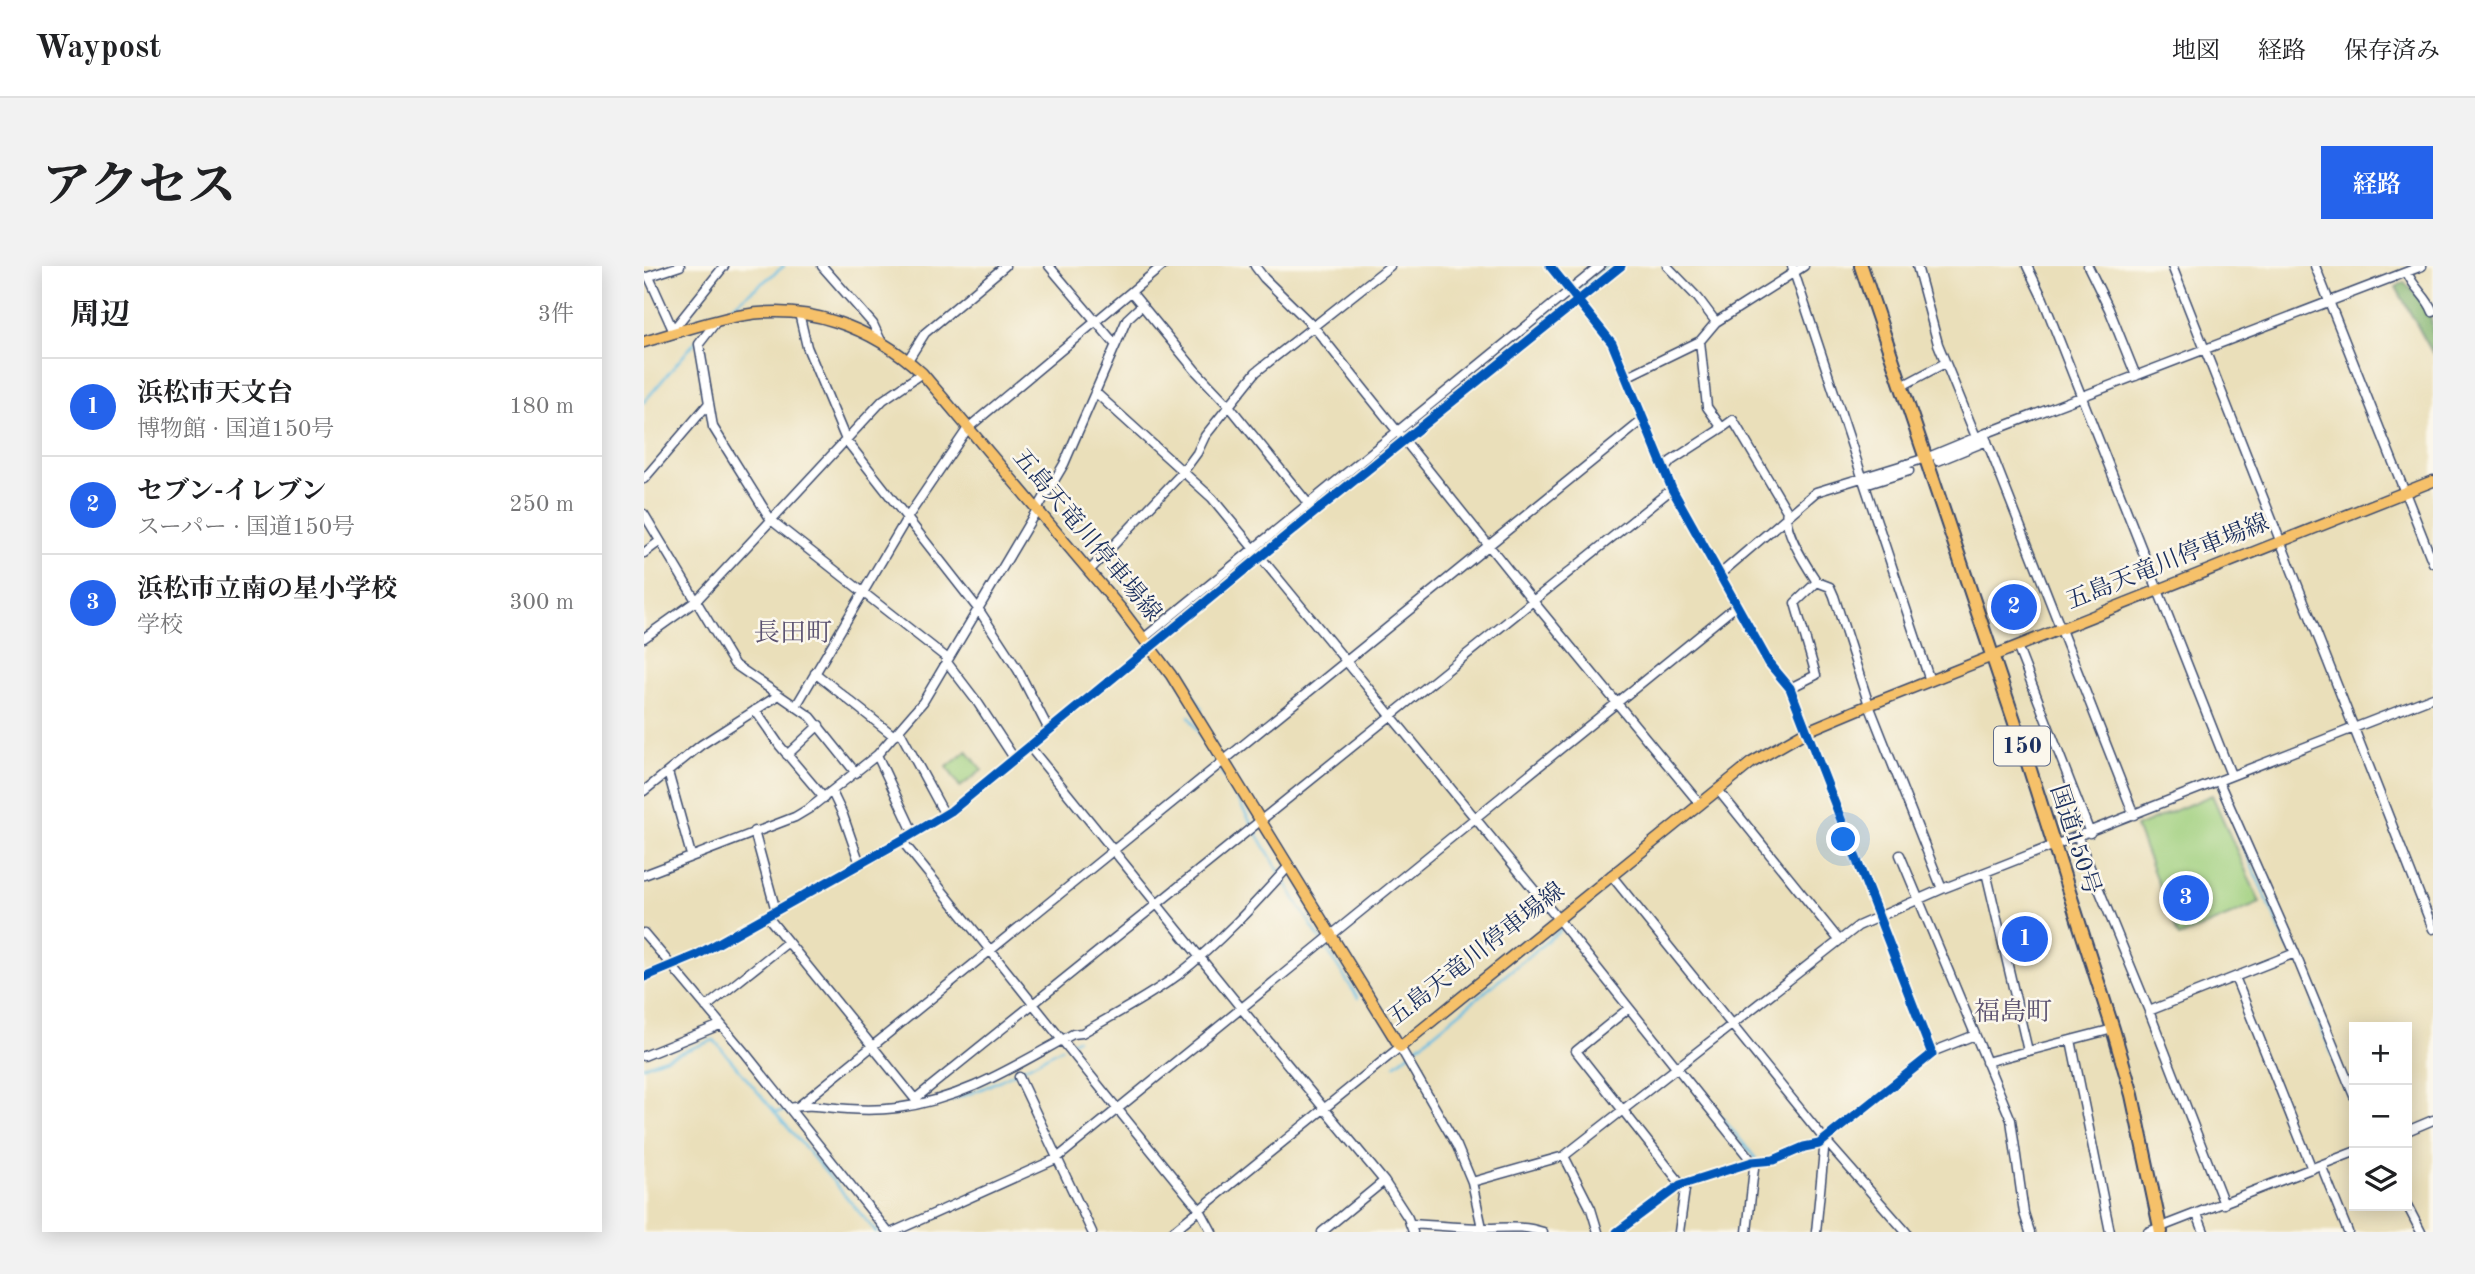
<!DOCTYPE html>
<html lang="ja">
<meta charset="utf-8">
<style>
:root{--surface:#fff;--page:#f2f2f2;--text:#202124;--muted:#757577;--line:#e0e0e0;--accent:#2563eb}
body{margin:0;font-family:"Old Standard TT","Noto Serif JP",serif;background:var(--page);color:var(--text)}
.controls{position:absolute;right:21px;bottom:21px;display:grid;overflow:hidden;border-radius:0px;box-shadow:0 4px 18px #0003}
.controls button{width:63px;height:63px;display:grid;place-items:center;padding:0;border:0;border-bottom:2px solid var(--line);background:var(--surface);color:var(--text);font:35px sans-serif}
.you{position:absolute;left:1200px;top:574px;width:24px;height:24px;margin:-18px;border:5px solid #fff;border-radius:50%;background:#1a73e8;box-shadow:0 0 0 10px #1a73e833}
.badge{display:grid;place-items:center;width:46px;height:46px;border-radius:50%;background:var(--accent);color:#fff;font-size:23px;font-weight:700}
.pin{position:absolute;translate:-50% -50%;border:4px solid #fff;box-shadow:0 2px 7px #0006}
.list{margin:0;padding:0;list-style:none}
h2{display:flex;justify-content:space-between;align-items:center;height:91px;margin:0;padding:0 28px;font-size:30px}
h2 small{font-size:23px;font-weight:400;color:var(--muted)}
.list li{display:grid;grid-template-columns:46px 1fr auto;gap:21px;align-items:center;box-sizing:border-box;height:98px;padding:0 28px;border-top:2px solid var(--line)}
.list b{display:block;font-size:26px;white-space:nowrap}
.list p{margin:0;font-size:23px;white-space:nowrap;color:var(--muted)}
.list em{font-size:23px;font-style:normal;color:var(--muted)}
.icon{flex:none;width:38px;height:38px;fill:none;stroke:currentColor;stroke-width:2;stroke-linecap:round;stroke-linejoin:round}
.map{position:relative;flex:none;width:1789px;height:966px;overflow:hidden;border-radius:0px}
header{display:flex;align-items:center;gap:42px;box-sizing:border-box;height:98px;padding:0 35px;background:var(--surface);border-bottom:2px solid var(--line)}
header strong{font-size:33px}
nav{display:flex;gap:38px;margin-inline-start:auto;font-size:24px}
.intro{display:flex;align-items:center;justify-content:space-between;box-sizing:border-box;height:168px;padding:0 42px}
h1{margin:0;font-size:49px}
.button{padding:18px 32px;border-radius:0px;background:var(--accent);color:#fff;font-size:24px;font-weight:700}
main{display:flex;gap:42px;padding:0 42px}
aside{flex:1;background:var(--surface);border-radius:0px;box-shadow:0 4px 18px #0003}
.map>svg:first-child{display:block}
.green{fill:#9fcf7d;stroke:#5d7f6e;stroke-width:2}
.forest{fill:#7fb26c;stroke:#4d7065;stroke-width:2}
.lines{fill:none;stroke-linecap:round;stroke-linejoin:round}
.stream{stroke:#65bce2;stroke-width:2.5}
.minor-casing{stroke:#3a496c;stroke-width:11}
.major-casing{stroke:#3a496c;stroke-width:13}
.highway-casing{stroke:#3a496c;stroke-width:16}
.minor{stroke:#fff;stroke-width:8}
.major{stroke:#f6c16b;stroke-width:10}
.highway{stroke:#f6c16b;stroke-width:12}
.cycleway-casing{stroke:#fbf7ec;stroke-width:13}
.cycleway{stroke:#0057b8;stroke-width:9}
.labels{text-anchor:middle;dominant-baseline:central;stroke-width:5;stroke-linejoin:round;paint-order:stroke}
.shield{fill:#fbf7ec;stroke:#5e6b89;stroke-width:2}
.shield-label{font-size:23px;font-weight:bold;fill:#1b2f5e}
.street-label{font-size:24px;fill:#1b2f5e;stroke:#fbf7ec}
.neighbourhood-label{font-size:26px;fill:#5b5270;stroke:#fbf7ec}
</style>
<header>
<strong>Waypost</strong>
<nav><a>地図</a><a>経路</a><a>保存済み</a></nav>
</header>
<div class="intro"><h1>アクセス</h1><a class="button">経路</a></div>
<main>
<aside>
<h2>周辺<small>3件</small></h2>
<ul class="list">
<li><span class="badge">1</span><div><b>浜松市天文台</b><p>博物館 · 国道150号</p></div><em>180 m</em></li>
<li><span class="badge">2</span><div><b>セブン-イレブン</b><p>スーパー · 国道150号</p></div><em>250 m</em></li>
<li><span class="badge">3</span><div><b>浜松市立南の星小学校</b><p>学校</p></div><em>300 m</em></li>
</ul>
</aside>
<div class="map">
<svg width="1789" height="966" viewBox="0 0 1789 966">
<rect width="100%" height="100%" fill="#fbf7ec"/>
<filter id="ink" filterUnits="userSpaceOnUse"><feTurbulence type="fractalNoise" baseFrequency=".0143" numOctaves="2"/><feDisplacementMap in="SourceGraphic" scale="14" xChannelSelector="R" yChannelSelector="G"/><feConvolveMatrix kernelMatrix="1 2 1 2 8 2 1 2 1" color-interpolation-filters="sRGB"/></filter>
<filter id="wash" filterUnits="userSpaceOnUse"><feTurbulence type="fractalNoise" baseFrequency=".00686" numOctaves="4" result="noise"/><feDisplacementMap in="SourceGraphic" scale="28" xChannelSelector="R" yChannelSelector="G"/><feGaussianBlur stdDeviation="1.57" result="paint"/><feColorMatrix in="noise" values="0 0 0 0 0 0 0 0 0 0 0 0 0 0 0 0 0 1.4 0 .05"/><feComposite in="paint" operator="in"/></filter>
<g filter="url(#wash)">
<rect width="100%" height="100%" fill="#eadfba"/>
<!-- green -->
<path class="green" d="M323 485 338 504 316 521 303 501Z
M1568 529 1616 637 1535 671 1492 561Z"/>
<!-- forest -->
<path class="forest" d="M1760 16C1789 43 1789 50 1789 88L1752 21Z"/>
<g class="lines">
<!-- stream -->
<path class="stream" d="M77 50C97 32 119 17 140 0
M0 136 57 69
M511 373 509 370 964 0
M514 379 558 442 556 444
M545 450 657 643 714 732
M1593 567 1645 683
M1668 739 1710 841
M425 778 433 773
M751 799 918 663
M0 800 70 774 232 966
M1037 801 1112 893
M286 839C334 830 375 804 418 782
M130 846 144 845"/>
</g>
</g>
<g filter="url(#ink)">
<g class="lines">
<!-- minor casing -->
<g class="minor-casing">
<path id="minor" d="M178 0 229 58 237 75
M405 0 471 78
M611 0 620 12 670 61 889 335 1056 538
M906 0 968 77 1028 223 1125 397 1146 422 1288 788 1175 878 1160 881 1130 894 1108 896 1036 919 973 966
M1023 0 1054 32 1072 56
M1148 0 1286 415
M1273 0 1294 78 1332 171
M1383 0 1399 33 1587 509
M1444 0 1465 43 1492 110
M1528 0 1789 663
M1671 0 1789 297
M1763 6C1769 22 1783 30 1789 46
M3 11 36 0
M5 11 29 64
M488 27 551 104 586 141 667 241
M155 47 163 81 202 174 335 344 374 404 405 464
M72 56 55 78 69 161 127 254 304 393
M25 69 80 0
M1056 75 1063 141 1078 162 1089 154 1143 245C1138 262 1163 301 1173 316L1151 337 1172 409 1146 422
M264 94 281 67 361 0
M982 111 1056 75 1072 56 1160 0
M1258 120 1301 97
M451 126 568 232 914 653 1106 893 1110 902 1103 966
M1340 168 1490 549
M1294 195 1343 175
M1020 204 1027 195 1078 162
M0 213 65 137
M1221 219 1265 205
M0 248 90 398 167 451 212 507
M0 287 16 275
M445 305 539 206 553 187 561 170 612 106 746 0
M1075 309 1172 226 1282 192 1340 168 1778 0
M1173 316 1186 321 1190 330 1225 439 1298 623
M0 372 52 335 239 134 278 107
M500 372 956 0
M1373 380 1446 567
M302 395 334 437 370 492
M171 407 250 470
M152 440 263 252 324 162 518 0
M111 444 136 480 180 532
M255 464 301 549
M385 480 597 742 740 915 764 952 769 966
M143 489 175 459
M233 489 270 568
M24 506 47 589
M1575 516 1651 687 1710 830
M1074 524 1195 674
M0 525 57 479 135 429
M188 526 199 549 216 598
M110 565 132 645
M1434 572 1505 745 1580 938
M258 575C358 698 455 822 556 944L568 966
M1256 589 1367 854 1380 947 1386 966
M1342 606 1384 785
M0 609 151 551 166 542 233 489 279 436 420 198 483 53 498 39
M967 609 1181 874 1262 966
M123 650 271 833 1028 223
M0 667 102 788 244 966
M0 711 53 689 262 572 307 545 671 246 977 0
M1591 711 1668 903
M62 741 144 676
M985 742 932 785 1041 923 1035 966
M1505 745 1651 687
M1427 774 1466 966
M1288 786 1331 769
M0 790 76 759
M1342 796 1469 763
M375 811 448 966
M156 839 999 154
M146 842C166 837 184 842 204 843 220 844 237 844 253 842 321 833 370 800 429 768L438 767C470 749 504 731 534 709 575 677 610 639 645 600
M1763 865 1789 854
M920 890 947 943 954 966
M1677 899 1704 966
M828 916 920 890 1214 660 1298 623 1789 431
M1763 939 1777 966
M1553 948 1560 966
M766 958C790 959 814 962 838 962 860 962 879 959 899 966
M249 966 412 893 1092 340
M528 966 756 781 813 880 828 916 839 966
M678 966 740 915
M1172 966 1181 874
M1504 966 1710 886"/>
</g>
<!-- major casing -->
<g class="major-casing">
<path id="major" d="M0 76C31 67 62 56 94 50 162 36 228 61 278 107L478 344 527 409 756 781 1107 497 1163 465 1225 439 1789 215"/>
</g>
<!-- highway casing -->
<g class="highway-casing">
<path id="highway" d="M1217 0 1370 454 1469 763 1488 829 1517 966"/>
</g>
<!-- minor -->
<use href="#minor" class="minor"/>
<!-- major -->
<use href="#major" class="major"/>
<!-- highway -->
<use href="#highway" class="highway"/>
<!-- cycleway casing -->
<g class="cycleway-casing">
<path id="cycleway" d="M906 0 968 77 1028 223 1125 397 1146 422 1288 788 1175 878 1160 881 1130 894 1108 896 1036 919 973 966
M0 711 53 689 262 572 307 545 671 246 977 0"/>
</g>
<!-- cycleway -->
<use href="#cycleway" class="cycleway"/>
</g>
</g>
<g class="labels">
<!-- shield labels -->
<rect class="shield" x="1350" y="460.5" width="56" height="39" rx="5"/>
<g class="shield-label">
<text x="1378" y="480">150</text>
</g>
<!-- street labels -->
<g class="street-label">
<text transform="translate(442 270) rotate(50)">五島天竜川停車場線</text>
<text transform="translate(1524 297) rotate(-22)">五島天竜川停車場線</text>
<text transform="translate(1430 574) rotate(72)">国道150号</text>
<text transform="translate(833 689) rotate(-38)">五島天竜川停車場線</text>
</g>
<!-- neighbourhood labels -->
<g class="neighbourhood-label">
<text x="149" y="368">長田町</text>
<text x="1369" y="747">福島町</text>
</g>
</g>
</svg>
<div class="controls">
<button>+</button>
<button>−</button>
<button><svg class="icon" aria-label="layers" viewBox="0 0 24 24"><path d="M12 4l9 5-9 5-9-5zM3 14l9 5 9-5"/></svg></button>
</div>
<div class="you"></div>
<div class="pin badge" style="left:1381px;top:673px">1</div>
<div class="pin badge" style="left:1370px;top:341px">2</div>
<div class="pin badge" style="left:1542px;top:632px">3</div>
</div>
</main>
